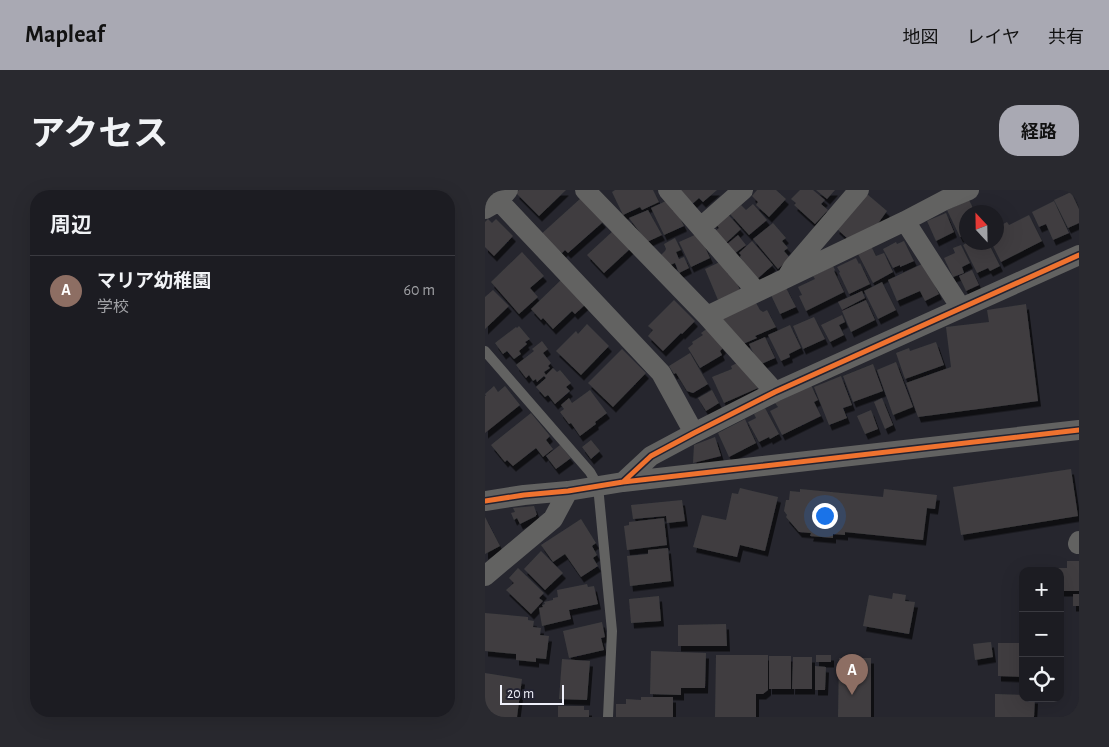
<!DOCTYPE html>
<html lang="ja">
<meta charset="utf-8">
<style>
:root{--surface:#1c1c22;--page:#29292f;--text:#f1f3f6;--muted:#a0a1a5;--line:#3a3a40;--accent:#a9a9b3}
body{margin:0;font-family:"Alegreya Sans","Noto Sans JP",sans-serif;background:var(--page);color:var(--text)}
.controls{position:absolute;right:15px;bottom:15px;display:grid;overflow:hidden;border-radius:10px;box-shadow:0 5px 20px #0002}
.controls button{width:45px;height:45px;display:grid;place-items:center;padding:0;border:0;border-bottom:1px solid var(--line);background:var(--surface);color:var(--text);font:25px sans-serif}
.compass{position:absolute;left:474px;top:15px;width:45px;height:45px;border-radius:50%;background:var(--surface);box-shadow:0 5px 20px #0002;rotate:338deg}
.scale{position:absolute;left:15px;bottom:12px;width:64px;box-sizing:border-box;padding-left:5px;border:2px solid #eff0fa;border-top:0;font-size:14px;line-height:18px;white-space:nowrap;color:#eff0fa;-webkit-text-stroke:4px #232331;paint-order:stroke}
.you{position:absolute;left:339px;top:325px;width:18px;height:18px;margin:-12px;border:4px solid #fff;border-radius:50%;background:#1a73e8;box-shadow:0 0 0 8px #1a73e833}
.badge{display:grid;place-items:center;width:32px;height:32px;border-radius:50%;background:var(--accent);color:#fff;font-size:16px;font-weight:700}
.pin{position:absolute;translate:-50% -41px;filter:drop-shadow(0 1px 2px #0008)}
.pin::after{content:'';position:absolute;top:26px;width:18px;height:15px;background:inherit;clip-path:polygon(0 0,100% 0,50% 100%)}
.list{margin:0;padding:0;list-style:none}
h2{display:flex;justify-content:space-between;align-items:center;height:65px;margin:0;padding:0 20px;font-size:21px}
h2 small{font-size:16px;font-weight:400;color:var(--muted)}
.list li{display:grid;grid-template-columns:32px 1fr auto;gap:15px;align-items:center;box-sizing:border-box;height:70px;padding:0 20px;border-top:1px solid var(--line)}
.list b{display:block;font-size:19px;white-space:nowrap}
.list p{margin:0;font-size:16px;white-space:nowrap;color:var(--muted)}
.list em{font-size:16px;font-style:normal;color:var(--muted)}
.icon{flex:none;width:28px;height:28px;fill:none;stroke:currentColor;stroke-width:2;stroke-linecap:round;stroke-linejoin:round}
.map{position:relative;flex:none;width:594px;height:527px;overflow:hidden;border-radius:20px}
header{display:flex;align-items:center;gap:30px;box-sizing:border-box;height:70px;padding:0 25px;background:var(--accent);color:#111}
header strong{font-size:24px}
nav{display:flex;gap:28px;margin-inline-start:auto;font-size:18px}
.intro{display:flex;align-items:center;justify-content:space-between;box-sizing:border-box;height:120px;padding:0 30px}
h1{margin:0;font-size:35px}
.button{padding:12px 22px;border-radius:20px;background:var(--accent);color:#111;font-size:18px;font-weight:700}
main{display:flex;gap:30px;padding:0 30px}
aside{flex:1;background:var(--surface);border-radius:20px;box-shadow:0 5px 20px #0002}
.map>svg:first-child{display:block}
.building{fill:#3f3e40;filter:url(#shadow)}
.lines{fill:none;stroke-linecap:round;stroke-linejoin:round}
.lane{stroke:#626261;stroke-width:10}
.street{stroke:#626261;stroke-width:20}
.cycleway-casing{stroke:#232331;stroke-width:8}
.cycleway{stroke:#ef722f;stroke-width:5}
</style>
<header>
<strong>Mapleaf</strong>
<nav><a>地図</a><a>レイヤ</a><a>共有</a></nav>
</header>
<div class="intro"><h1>アクセス</h1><a class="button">経路</a></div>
<main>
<aside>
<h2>周辺<small></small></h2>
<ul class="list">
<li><span class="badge" style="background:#8d6e63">A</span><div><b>マリア幼稚園</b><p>学校</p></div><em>60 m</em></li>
</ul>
</aside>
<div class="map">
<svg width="594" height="527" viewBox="0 0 594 527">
<defs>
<filter id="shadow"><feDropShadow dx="3" dy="5.5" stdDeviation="0" flood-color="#0009"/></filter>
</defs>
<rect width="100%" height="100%" fill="#26262e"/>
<!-- building -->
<path class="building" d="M34 0H81L54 26 31 3Z
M130 0H168L174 12 157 20 155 17 138 25 127 2Z
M191 0H232L218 12 214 8 205 16Z
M272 0H291L301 9 284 27 271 15 273 12 267 6Z
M315 0H328L340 10 336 14 343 20 330 34 309 15 311 13 306 9Z
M331 0H350L342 9Z
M586 2 594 19V33L583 38 569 10Z
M382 4 402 21 389 39 364 50 351 38Z
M96 8 118 32 83 63 80 60 77 63 54 46Z
M183 10 188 21 191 20 199 36 179 45 166 18Z
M484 10 490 22H482V44L475 47 462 20Z
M569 11 584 43 568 50 561 34 554 37 547 22Z
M268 14 282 30 264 45 245 24 256 15 261 20Z
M163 20 177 45 162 52 144 28Z
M240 21 256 39 240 54 229 42 234 38 228 31Z
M461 23 469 42 451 51 442 31Z
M544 25 557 51 516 72 506 52H512V37L522 32 524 35Z
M3 29 7 33 11 29 28 46 9 66 0 57V32Z
M288 33 301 48 297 51 303 58 299 61 305 68 293 79 268 49Z
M129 40 146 58 119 83 102 65Z
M212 44 216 48 225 68 206 77 194 52Z
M253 45 261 55 249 64 241 55Z
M190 48 196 60 191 62 194 69 199 67 204 78 194 83 190 73 185 75 176 65 180 61 181 59 179 54Z
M267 51 288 75 271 90 256 72 258 71 255 67 256 65 254 63Z
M419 51 429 71 415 77V75L408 78 398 59 411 52 412 54Z
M483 52H503L515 76 505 81 503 78 492 83 478 55Z
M476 55 485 73 477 77 479 83 468 87 459 68 470 63 468 58Z
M386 56 391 66 399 63 408 82 388 93 372 62Z
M37 62 59 86 45 98 53 107 34 124 6 92Z
M371 68 374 74 375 73 385 94 364 104 354 83 355 82 352 77Z
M237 71 243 84 247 82 255 100 233 110 220 79Z
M439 73 454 104 440 111 435 101 412 111 403 90Z
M348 76 350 80 349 81 359 102 321 121 314 106 317 105 313 97 330 89 328 86Z
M487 80 494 95 481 101 474 86Z
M78 88 102 113 90 124 87 121 68 139 58 128 56 130 46 119Z
M397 92 411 120 393 129 379 101Z
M301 98 311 117 295 124 286 105Z
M8 100 24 116 0 139V107Z
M377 101 380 108 357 120 353 112Z
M189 110 210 131 197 144 196 143 178 161 163 146 168 140 163 136Z
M381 110 390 130 366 142 357 121Z
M271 113 275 120 278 122 282 120 291 137 270 146 272 148 258 154 237 128Z
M541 114 553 211 433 227 421 193 466 177 461 137 504 132 502 120Z
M357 125 360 132 354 135 359 145 345 152 336 135Z
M329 127 340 149 318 159 308 136Z
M102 134 124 156 96 185 71 161 91 141 93 144Z
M305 135 316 158 304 164 305 167 296 171 283 145Z
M34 136 45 149 40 152 42 154 34 161 36 164 29 169 22 161 18 164 10 153 31 137 32 138Z
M223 138 238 158 235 161 237 165 215 178 203 158 208 154 207 152 218 145 216 143Z
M280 147 290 168 274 175 264 154Z
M57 151 63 159 58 163 66 173 63 176 65 178 59 182 61 185 68 178 72 182 75 180 86 193 81 197 85 201 70 214 63 205 60 207 51 197 61 188 59 186 52 192 51 189 48 191 44 185 41 188 31 175 49 161 47 159Z
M451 152 459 175 420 189 411 163 424 158 425 161Z
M137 159 161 183 128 217 103 193Z
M205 163 223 194 208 203 202 201 191 183 189 184 184 176Z
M411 172 428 217 408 225 392 180Z
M252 173 273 198 239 213 227 187 247 179 246 176Z
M388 174 398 201 368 212 358 186Z
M356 186 367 215 358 218 362 228 344 235 329 197Z
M326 195 333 210 329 212 336 226 297 245 285 221 293 217 290 213Z
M9 196 13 202 20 196 35 215 0 243V206H1L0 204Z
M105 200 122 223 110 232 111 234 95 246 86 233 84 234 75 222 79 219 76 215 84 208 87 213Z
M227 200 234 213 221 221 213 208Z
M397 208 408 235 400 239 389 212Z
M280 218 294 244 285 249 284 247 274 252 263 232 271 228 269 224Z
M386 220 393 239 380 244 372 226Z
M46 223 65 246 61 250 68 259 58 267 51 258 28 276 22 270 20 272 6 255Z
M260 229 271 253 244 267 233 243Z
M230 247 236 266 208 273 209 255Z
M106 250 115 261 106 269 97 257Z
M75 255 86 268 71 279 61 266Z
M586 279 593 326 476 345 468 297Z
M255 298 293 307 280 361 255 355 252 367 208 357 217 325 241 330 247 303 253 304Z
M315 299 398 307 399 299 452 305 450 319 442 318 438 350 360 342V345L348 344V348L325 346 326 343 314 342 301 327 302 325 299 321 301 310H304L305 301 315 302Z
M197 310 200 331 182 333 181 326 148 329 146 315Z
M49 316 52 325H51V326L35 334 32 328 29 330 26 323 30 322 28 318Z
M0 327 15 356 0 364Z
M179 328 182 355 142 360 139 336 144 335V332Z
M96 329 111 353 107 356 112 365 108 368 113 376 96 387 80 364 68 372 56 355Z
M183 358 186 391 145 396 142 366 163 364V360Z
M56 361 78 383 60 400 39 379Z
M582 371H594V401H575V381H558V378H582Z
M33 378 59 403 54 408 58 411 46 424 21 400 29 393 24 388Z
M102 394 103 397 109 396 113 414 84 420 86 429 57 436 54 418 58 417 57 415 60 414 59 412 68 410V408L73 407 72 400Z
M408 403 421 405 420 411 430 412 424 444 378 436 384 405 407 409Z
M588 404H594V416H588Z
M174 406 176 431 146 433 144 409Z
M0 423 43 427V430L49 431 48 437 56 438 55 445 64 446 61 469 51 468V472L31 470V464L0 461Z
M117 432 120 447 116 448 119 460 84 468 78 441Z
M241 434 242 456H193V435Z
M506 452 508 467 490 470 488 454Z
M513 453H538V487L513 486Z
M166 461 221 463 220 498H196V505L165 504Z
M231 465H283V500L278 504H271V527H230Z
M331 465H346V472H331Z
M284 466H306V499H284Z
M308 467H327V499H307Z
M354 468H386V527H353Z
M77 469 105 471 102 510 74 509Z
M330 476 341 477 340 500H330Z
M0 483 37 489 32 527H0Z
M510 504 538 505V508H550L549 527H510Z
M156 507H188V527H131V514H141V509L156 510Z
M73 516H99V520H104V527H73Z"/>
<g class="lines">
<!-- lane -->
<path class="lane" d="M0 161 105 282 113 296 127 441 123 527"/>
<!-- street -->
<path class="street" d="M100 0 222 126 290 202
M183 0 272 102
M14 11 176 183 209 243
M0 19 14 11 23 0
M420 31 476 118
M216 37 258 0
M302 87 308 77 374 0
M222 126 420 31 460 10 484 0
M138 292 166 266 209 243 290 202 594 65
M0 311 39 305 83 301 138 292 594 240
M593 354 594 351
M0 386 68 329 83 301"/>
<!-- cycleway casing -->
<g class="cycleway-casing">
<path id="cycleway" d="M138 292 166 266 209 243 290 202 594 65
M0 311 39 305 83 301 138 292 594 240"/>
</g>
<!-- cycleway -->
<use href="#cycleway" class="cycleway"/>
</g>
</svg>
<div class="controls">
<button>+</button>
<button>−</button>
<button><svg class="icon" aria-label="locate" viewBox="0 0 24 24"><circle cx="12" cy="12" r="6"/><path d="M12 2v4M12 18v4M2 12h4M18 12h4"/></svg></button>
</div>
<svg class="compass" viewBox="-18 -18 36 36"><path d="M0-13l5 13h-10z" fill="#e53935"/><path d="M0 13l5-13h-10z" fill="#a0a1a5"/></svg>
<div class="scale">20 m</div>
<div class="you"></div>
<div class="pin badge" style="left:367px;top:505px;background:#8d6e63">A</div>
</div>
</main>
